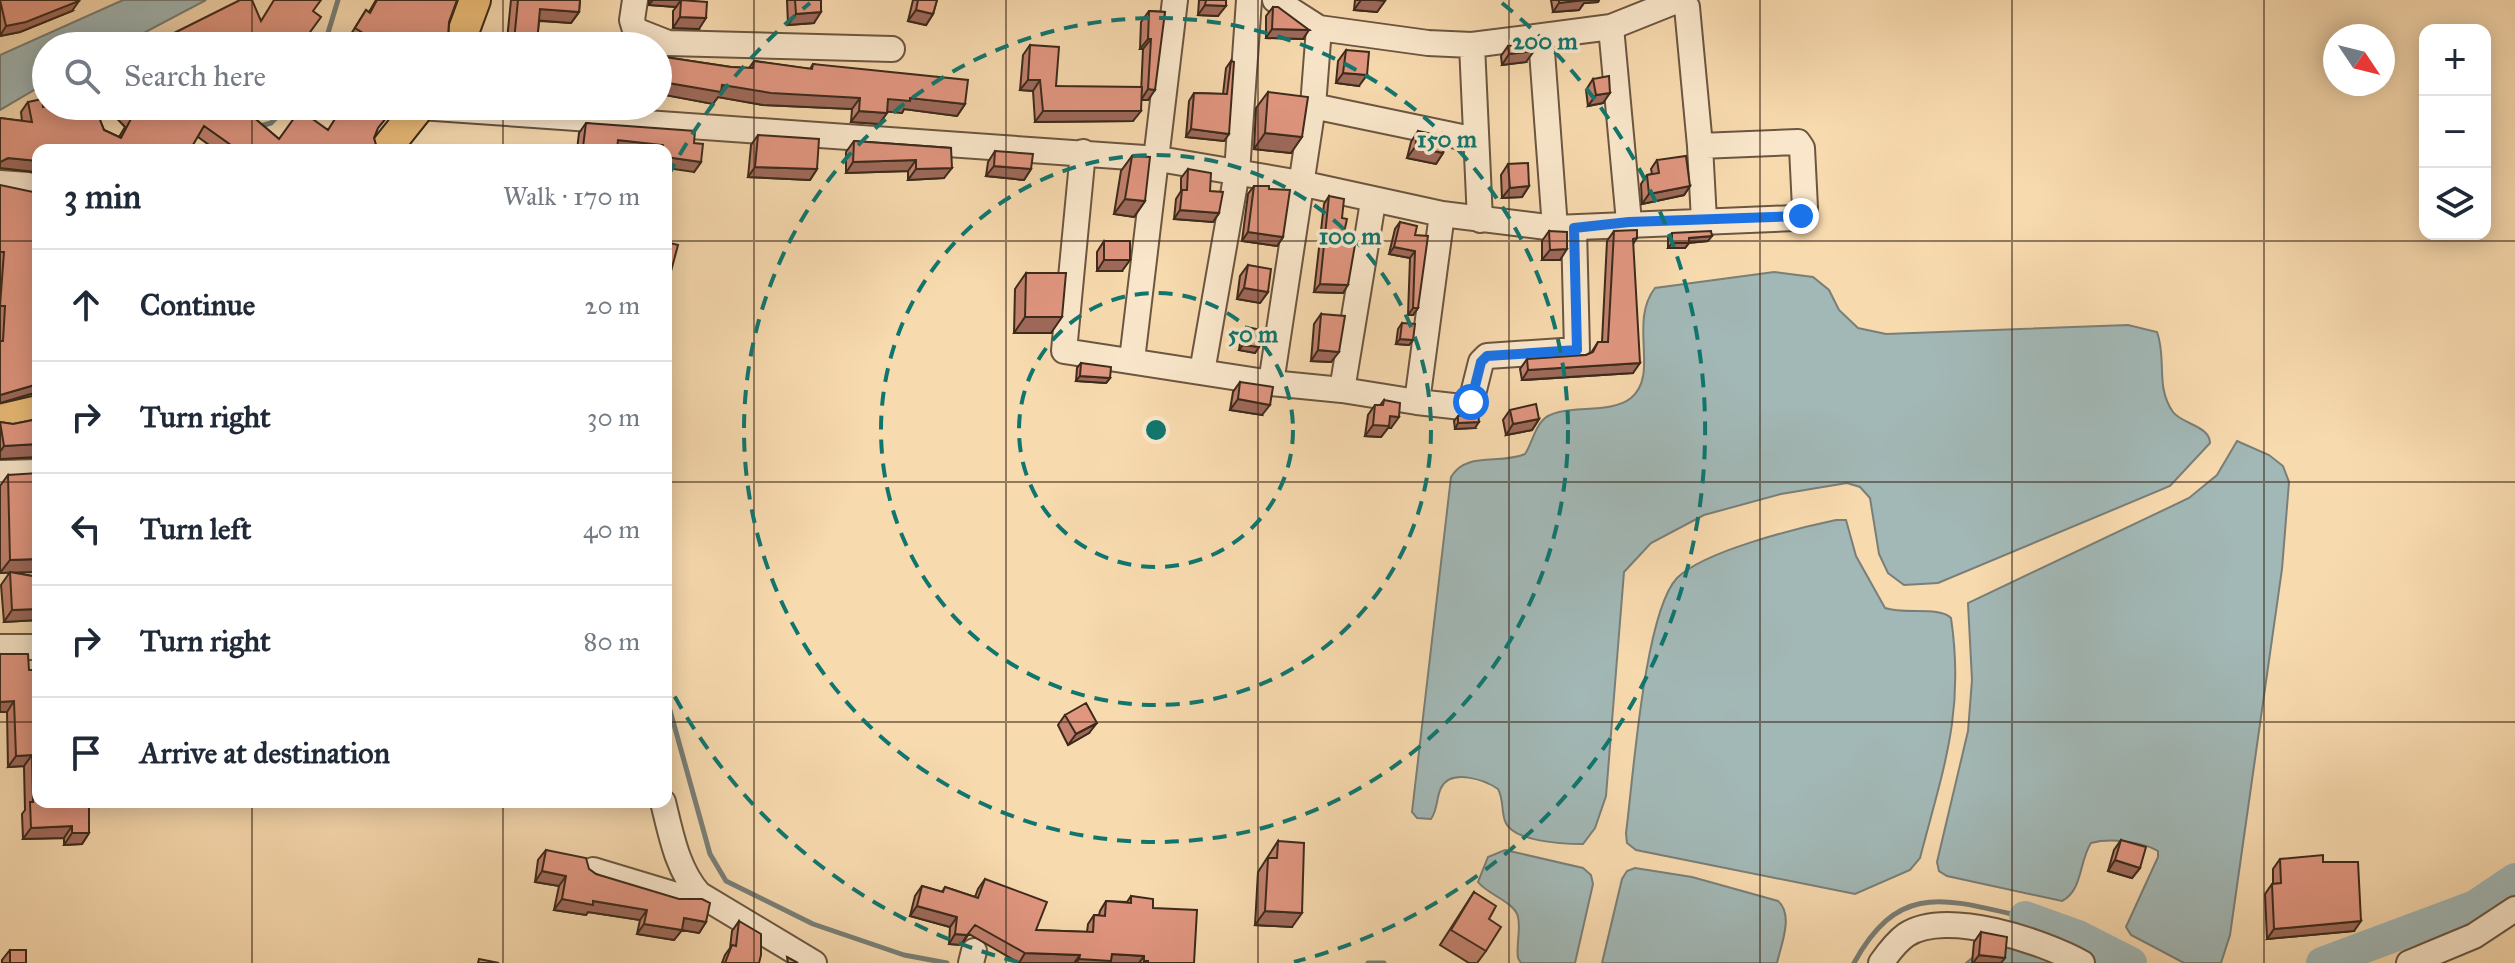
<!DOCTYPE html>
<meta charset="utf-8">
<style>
:root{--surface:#fff;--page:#f6f6f7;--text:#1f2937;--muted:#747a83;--line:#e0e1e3}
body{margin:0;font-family:"IM FELL Great Primer",serif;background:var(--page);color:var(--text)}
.controls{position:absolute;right:24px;top:24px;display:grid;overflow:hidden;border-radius:16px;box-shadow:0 4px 20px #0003}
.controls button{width:72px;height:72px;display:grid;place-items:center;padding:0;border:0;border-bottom:2px solid var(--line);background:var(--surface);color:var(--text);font:40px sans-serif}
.compass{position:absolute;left:2323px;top:24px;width:72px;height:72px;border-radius:50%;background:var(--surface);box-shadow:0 4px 20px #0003;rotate:125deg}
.stop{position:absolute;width:24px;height:24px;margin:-18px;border:6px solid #1a73e8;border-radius:50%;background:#fff}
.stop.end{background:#1a73e8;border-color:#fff;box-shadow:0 2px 8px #0008}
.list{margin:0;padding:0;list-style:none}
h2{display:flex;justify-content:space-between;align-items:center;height:104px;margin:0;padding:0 32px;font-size:34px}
h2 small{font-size:26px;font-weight:400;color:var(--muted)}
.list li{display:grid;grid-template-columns:52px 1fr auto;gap:24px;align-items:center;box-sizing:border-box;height:112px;padding:0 32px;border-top:2px solid var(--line)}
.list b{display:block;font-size:30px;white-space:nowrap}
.list em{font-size:26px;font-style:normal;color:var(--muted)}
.icon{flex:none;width:44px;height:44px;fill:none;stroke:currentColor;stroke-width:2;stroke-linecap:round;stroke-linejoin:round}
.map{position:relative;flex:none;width:2515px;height:963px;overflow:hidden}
.search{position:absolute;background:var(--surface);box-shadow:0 4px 20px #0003;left:32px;top:32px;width:640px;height:88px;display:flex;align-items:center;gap:20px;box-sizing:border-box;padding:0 28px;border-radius:44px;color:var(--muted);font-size:30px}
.panel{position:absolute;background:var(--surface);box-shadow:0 4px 20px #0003;left:32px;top:144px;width:640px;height:664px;border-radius:16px}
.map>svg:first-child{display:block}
.water{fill:#a2b8b6;stroke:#797f78;stroke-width:2}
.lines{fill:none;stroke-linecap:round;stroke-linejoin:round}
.stream{stroke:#797f78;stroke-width:5}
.river{stroke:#a2b8b6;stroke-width:32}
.minor-casing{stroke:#6b5640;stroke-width:28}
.major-casing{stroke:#3c2a1b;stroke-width:34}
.minor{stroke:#fae7cb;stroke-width:24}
.major{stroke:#ecbd78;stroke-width:30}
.wall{fill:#c2816e;stroke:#3c2a1b;stroke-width:2;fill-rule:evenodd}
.shaded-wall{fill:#9e695a;stroke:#3c2a1b;stroke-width:2}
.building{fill:#e19680;stroke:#3c2a1b;stroke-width:2}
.route{stroke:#1a73e8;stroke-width:10}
.grid{fill:none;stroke:#3c2a1b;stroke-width:2;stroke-opacity:0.55}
.ring{fill:none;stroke:#0f766e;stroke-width:4;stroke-dasharray:14 10}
.centre{fill:#0f766e;stroke:#fae7cb;stroke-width:4}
.ring-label{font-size:24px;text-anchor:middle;font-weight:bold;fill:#0f766e;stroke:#fae7cb;stroke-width:7;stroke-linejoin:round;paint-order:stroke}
</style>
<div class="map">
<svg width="2515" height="963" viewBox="0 0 2515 963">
<rect width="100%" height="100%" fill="#f8daaf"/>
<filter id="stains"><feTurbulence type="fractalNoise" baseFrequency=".0025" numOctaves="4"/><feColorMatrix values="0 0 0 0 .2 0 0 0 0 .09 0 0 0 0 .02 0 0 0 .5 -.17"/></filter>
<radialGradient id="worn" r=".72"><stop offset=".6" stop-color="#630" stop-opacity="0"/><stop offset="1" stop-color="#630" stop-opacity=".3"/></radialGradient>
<!-- water -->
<path class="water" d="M123 0H206L119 46H46V83L0 110V55Z
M1774 272 1813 277 1829 290 1839 310 1858 328 1886 334 2128 325 2157 332C2167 358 2155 387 2173 412 2182 424 2210 426 2210 443L2170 486 1938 583 1904 585 1888 573 1879 554 1870 498 1860 487 1847 483 1781 494 1704 515 1651 543 1624 572 1606 796 1595 828 1583 844C1564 844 1512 842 1505 821 1501 810 1504 800 1498 789 1485 780 1451 768 1441 788 1436 798 1438 809 1431 819L1417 818 1412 812 1451 477C1466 451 1500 465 1525 454 1531 445 1535 428 1542 421 1558 402 1609 416 1631 398 1660 374 1628 323 1655 288Z
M2237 441 2269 455 2283 466 2289 482 2282 569 2230 935 2221 963H2184L2131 935 2126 927 2158 857V851C2141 841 2109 838 2091 843 2079 861 2083 890 2062 901L1947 876 1939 871 1937 862 1968 731 1972 680 1968 603 2189 498 2217 475Z
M1836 520H1846L1856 556 1885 608C1905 615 1939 606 1951 618 1965 713 1943 769 1920 858L1910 870 1855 894 1636 850 1627 843 1626 833C1633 781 1644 613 1677 578 1704 551 1798 528 1836 520Z
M1505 850 1583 868 1591 875 1593 884 1575 963H1521L1518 958C1516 945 1521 929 1518 917 1515 902 1488 895 1478 882L1488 857Z
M1635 868 1692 877 1778 901C1794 915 1781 945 1777 963H1602L1622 879 1627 871Z
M1989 944 2016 945 2061 963H1966Z"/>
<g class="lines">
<!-- stream -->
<path class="stream" d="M324 46 338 0
M257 127 271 123 288 106
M666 696 710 854 726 881 813 924 904 955 947 963
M1368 963H1384
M1854 963C1899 881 1945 899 2025 917"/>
<!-- river -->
<path class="river" d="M2025 917 2078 936 2131 963
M2322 963 2475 906 2515 879"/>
<!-- minor casing -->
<g class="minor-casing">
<path id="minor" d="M635 0 632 20 635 30 668 43 892 49
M1611 27 1629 222
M1541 38 1555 228
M1472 45 1480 220
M1313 106 1476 140
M420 107 1159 159 1300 183 1442 214 1555 228 1795 218 1801 216 1805 208 1802 148 1798 142 1700 146 1687 7 1676 1 1611 27 1472 45 1428 43 1319 28 1275 0
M1700 146 1704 220
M1083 152 1064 351 1271 383 1342 390
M0 183 28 185 38 190
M1373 202 1342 390 1417 402
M1442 214 1417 402 1462 407 1471 402 1481 362 1487 356 1577 350 1574 228
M1132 360 1175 0
M1202 372 1237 172 1249 0
M1271 383 1313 106 1319 28
M0 473 38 472
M0 647H38
M663 802C671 834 677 869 699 894L814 963
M593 870 676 895 699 894
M971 963 974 951
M1881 963C1888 953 1896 942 1906 935 1946 908 2044 942 2082 963
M2409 963 2474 936 2515 909"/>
</g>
<!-- major casing -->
<g class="major-casing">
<path id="major" d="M458 46 475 0
M385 150 420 106
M0 420 38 411"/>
</g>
<!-- minor -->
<use href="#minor" class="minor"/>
<!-- major -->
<use href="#major" class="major"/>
</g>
<!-- wall -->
<path class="wall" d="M0 0 72 11 20 32 0 36Z
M376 0H457L449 22 448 38 452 46H354L355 43 348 39 366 10 369 12Z
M511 0H580L579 12 571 23 539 21 537 42 590 46H498L502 40H507Z
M649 0H684L699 29 673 28V11L676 7 649 5Z
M787 0H821L814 23 788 25Z
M913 0H937L933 14 926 25 908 21Z
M1199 0H1226L1218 16 1198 15Z
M1355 0H1385L1377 12 1354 10Z
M1551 0H1599L1598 2 1584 3 1579 10 1553 12Z
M1273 7 1303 39 1266 38V16Z
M1149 11 1165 12 1148 100H1141L1133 121 1035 122 1033 91 1020 90 1023 55 1030 45 1056 86 1141 93 1143 49H1140L1141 22Z
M1508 46 1526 62 1502 65 1501 56Z
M1346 50 1359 86 1336 83 1338 61Z
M658 56 731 67 749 68 754 61 810 69 813 64 965 104 957 116 904 109 902 113 888 111 879 124 851 122 852 109 763 105 718 97 713 104 660 94Z
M1231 61 1224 141 1186 137 1189 101 1194 93 1223 94 1226 68Z
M1593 79 1603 103 1588 106 1586 90Z
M1268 92 1291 153 1254 149 1256 108Z
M28 102 43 107 75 111 82 106H259L252 116 279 139 327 129 377 130 374 138 375 150H216L198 137 38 150V174L35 172 0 168V118L22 121 21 112ZM108 109 125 127 119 137 104 130 98 116Z
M586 123 694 143 701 162 694 172 666 150H577L579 133Z
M1418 131 1443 153 1436 164 1407 158 1411 142Z
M758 135 817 169 810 180 748 177 751 145Z
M854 141 951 148 944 178 908 180V171L846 173V152Z
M995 151 1031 169 1024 180 986 176 988 162Z
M1132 156 1145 201 1134 217 1114 214 1121 171Z
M1657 160 1690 186 1684 195 1642 204 1641 184 1647 175 1652 174 1651 169Z
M1508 164 1529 186 1522 197 1502 198 1501 175Z
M1188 169 1219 213 1213 222 1174 219 1176 199 1181 191V178Z
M0 185 33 248 34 393 0 403Z
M1254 186 1269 189 1283 237 1277 246 1242 241 1248 194Z
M1329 196 1342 218 1343 237V293L1314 292 1324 204Z
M1400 222 1415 235 1418 308 1413 315H1408L1410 258 1389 254 1395 229Z
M1549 231 1560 260H1542V241Z
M1614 231 1637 238 1633 244V373L1522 380 1520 369 1527 359 1586 355 1591 353 1598 342H1602L1607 241Z
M1672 233 1708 241 1689 243 1685 248H1668V238Z
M1104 241 1122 271H1097V252Z
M1248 265 1268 292 1260 303 1237 299 1240 276Z
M1026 273 1051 333H1014L1015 289Z
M1321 314 1331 362 1311 361 1314 324Z
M1402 323 1413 340 1409 345 1396 344 1398 329Z
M1246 327 1259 347 1255 353 1239 350 1242 332Z
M1081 363 1110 378 1106 383 1076 381 1077 368Z
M1240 382 1262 415 1230 410 1233 392Z
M1384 400 1391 428H1388L1381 437 1365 436 1368 415 1375 405H1380Z
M1510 410 1539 419 1532 430 1506 435 1503 420Z
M1458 416 1475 428 1455 429 1454 421Z
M38 419V457L0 459V422L13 424Z
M8 475 38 572H11L38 577V620L4 622 1 585 10 572 0 573V486Z
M0 654 29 670 89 833 82 844 64 845V838L23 839 22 814 25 810 24 766 8 767 7 712H0Z
M1065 715 1089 733 1068 745 1058 725Z
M2121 840 2140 868 2132 878 2108 871 2114 850Z
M1278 841 1292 927 1255 925 1258 872Z
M546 850 589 869 596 874 706 922 699 933 682 930 674 940 637 934 640 920 588 912 586 915 554 910 559 886 535 882 538 860Z
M2280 859 2323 862 2354 931 2267 939 2265 894 2272 884H2273V869Z
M985 879 1036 930 1087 932 1088 924 1094 915H1099L1100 911 1106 901 1127 902 1131 896 1153 908 1194 963H1019L969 934 961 945 949 944 950 927 910 916 915 896 922 886 942 892 945 887 975 897 978 889Z
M1474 892 1489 919 1486 951 1477 963H1469L1440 945Z
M739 921 759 963H722L725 955 730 948 732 931Z
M1981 932 2001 963H1972L1974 942Z
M10 950 26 963H2V960Z"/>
<!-- shaded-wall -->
<path class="shaded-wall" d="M653 0H684H681L676 7 649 5Z
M1361 0H1375L1385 1 1377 12 1354 10Z
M1581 0H1599L1598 2 1584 3 1579 10 1553 12 1559 3Z
M79 1 72 11 20 32 0 36 6 26Z
M1205 5 1226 6 1218 16 1198 15Z
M540 9 579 12 571 23 532 20Z
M916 10 933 14 926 25 908 21Z
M821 12 814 23 788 25 796 14Z
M680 17 706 18 699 29 673 28Z
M1272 29 1309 30 1303 39 1266 38Z
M1148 39H1151L1143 49H1140Z
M1534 51 1526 62 1502 65 1509 54Z
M1343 73 1367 75 1359 86 1336 83Z
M1028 80H1040L1033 91 1020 90Z
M662 82 722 85 860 98 852 109 763 105 718 97 713 104 660 94 658 98Z
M1148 89 1155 90 1148 100H1141Z
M1610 93 1603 103 1588 106 1596 95Z
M910 98 965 104 957 116 904 109 902 113 880 111 888 99Z
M105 106H110L108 109 89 122 97 112Z
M859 111 887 113 879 124 851 122Z
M1043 111H1141L1133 121 1035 122Z
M1191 129 1229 134 1224 141 1186 137Z
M1265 133 1302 137 1291 153 1254 149Z
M618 140 663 145 659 150H581L583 147Z
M1415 147 1443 153 1436 164 1407 158Z
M666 157 701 162 694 172 666 168Z
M8 158 38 161V167L35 172 0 168V162Z
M916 160 908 171 846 173 853 162Z
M994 166 1031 169 1024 180 986 176Z
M755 167 817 169 810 180 748 177Z
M952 168 944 178 908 180 916 169Z
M1529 186 1522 197 1502 198 1510 188Z
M1690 186 1684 195 1642 204 1649 194Z
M1125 199 1145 201 1134 217 1114 214Z
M1180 210 1219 213 1213 222 1174 219Z
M1248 232 1283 237 1277 246 1242 241Z
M1712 236 1708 241 1685 243H1689L1685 248H1668L1672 243 1689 238Z
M1394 247 1415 251 1410 258 1389 254Z
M1567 249 1560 260H1542L1550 250Z
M1104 260H1130L1122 271H1097Z
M1320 284 1348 285 1343 293 1314 292Z
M1244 288 1268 292 1260 303 1237 299Z
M1413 308H1418L1413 315H1408Z
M1025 317H1062L1051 333H1014Z
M1400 339 1413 340 1409 345 1396 344Z
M1243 345 1259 347 1255 353 1239 350Z
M1318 350 1339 352 1331 362 1311 361Z
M1640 363 1633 373 1522 380 1528 370Z
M1080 376 1110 378 1106 383 1076 381Z
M38 384V394L34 393 0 403V395Z
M1238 399 1270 405 1262 415 1230 410Z
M1390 416 1399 417 1391 428H1388L1381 437 1365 436 1373 425Z
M1539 419 1532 430 1506 435 1513 424Z
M1479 422 1475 428 1455 429 1458 423Z
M38 444V457L0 459V452L4 446Z
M38 559V572L0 573 10 560Z
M38 609V620L4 622 12 610Z
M14 701 7 712H0V702Z
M1097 723 1089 733 1068 745 1076 734Z
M32 755 24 766 8 767 16 756Z
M72 826 64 838 23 839 31 828Z
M72 833H89L82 844 64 845Z
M2115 860 2140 868 2132 878 2108 871Z
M542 871 566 876 559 886 535 882Z
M562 899 593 901 647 910 640 920 588 912 586 915 554 910Z
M917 906 957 917 950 927 910 916Z
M1265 911 1302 913 1292 927 1255 925Z
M684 918 706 922 699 933 676 929Z
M2361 921 2354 931 2267 939 2274 929Z
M644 924 682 930 674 940 637 934Z
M955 934 967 935 961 945 949 944Z
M1025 953 1080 955 1074 963H1019Z
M1112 954 1144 956 1139 963H1076L1079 959Z
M1979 955 2005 958 2001 963H1973Z"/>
<!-- building -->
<path class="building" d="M0 0H78L79 1 26 22 6 26Z
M240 0H252L261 21 274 0H321L313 11 321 17 300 46H148Z
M377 0H457L449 22 448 38 452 46H354L363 33 355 28 366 10 370 13Z
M518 0H580L579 12 540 9 537 42 590 46H502V40L514 41Z
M681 0 707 2 706 18 680 17Z
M795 0H821V12L796 14Z
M918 0H937L933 14 916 10Z
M1206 0H1226V6L1205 5Z
M1559 0H1586L1559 3Z
M1273 7H1278L1309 30 1272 29Z
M1149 11 1165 12 1155 90 1148 89 1151 39H1148Z
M1533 43 1534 51 1509 54 1508 46Z
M1030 45 1059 47 1056 86 1142 87 1141 111H1043L1040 80H1028Z
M1346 50 1369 52 1367 75 1343 73Z
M658 56 731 67 753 68 754 61 812 69 813 64 968 80 965 104 910 98V101L888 99 887 113 859 111 860 98 771 93 722 85 721 92 662 82 660 94H658Z
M1231 61 1234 62 1229 134 1191 129 1194 93 1227 94Z
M1609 76 1610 93 1596 95 1593 79Z
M1268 92 1308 97 1302 137 1265 133Z
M42 99 43 107 46 106H74L75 111 82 106H105L97 112 104 130 121 138 132 117 122 106H259L252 116 279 139 300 110 328 130 343 106 363 118 371 106H396L378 128 374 138 377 148 375 150H238L204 126 190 150H38V161L8 158 0 162V118L32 122 28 102Z
M586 123 695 131 694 143 703 144 701 162 666 157V150H662L663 145 618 140 617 150 583 147Z
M1418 131 1447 137 1443 153 1415 147Z
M758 135 819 139 817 169 755 167Z
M854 141 951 148 952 168 916 169V160L853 162Z
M995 151 1033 154 1031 169 994 166Z
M1132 156 1150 157 1145 201 1125 199Z
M1686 156 1690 186 1649 194 1647 175 1659 173 1657 160Z
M1528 163 1529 186 1510 188 1508 164Z
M1188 169 1211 173 1210 191 1223 192 1219 213 1180 210 1182 190H1187Z
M0 185 38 193V207L33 248 38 241V384L0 395V341H3L5 306H0L4 252H0Z
M1254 186H1269V189L1290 190 1283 237 1248 232Z
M1329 196 1344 199 1342 218 1347 219 1343 237 1356 239 1348 285 1320 284Z
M1400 222 1417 226 1415 235 1428 236 1418 308H1413L1415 251 1394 247Z
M1637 230V238L1633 239 1640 363 1528 370 1527 359 1586 355 1593 352 1598 342H1608L1614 231Z
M1549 231 1567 232V249L1550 250Z
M1711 231 1712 236 1689 238V243H1672V233Z
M1104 241H1130V260H1104Z
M666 242 678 245 666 290Z
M1248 265 1271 269 1268 292 1244 288Z
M1026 273H1066L1062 317H1025Z
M1321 314 1345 316 1339 352 1318 350Z
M1402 323 1415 324 1413 340 1400 339Z
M1246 327 1262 330 1259 347 1243 345Z
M1081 363 1111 367 1110 378 1080 376Z
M1240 382 1273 387 1270 405 1238 399Z
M1384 400 1400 403 1399 417 1390 416 1389 426 1373 425 1375 405H1383Z
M1536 404 1539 419 1513 424 1510 410Z
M1478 412 1479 422 1458 423V416Z
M38 419V444L4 446 0 422 13 424Z
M38 473V559L10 560 8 475Z
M10 572 38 577V609L12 610Z
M0 654H28L29 670H38V802H89V833H72V826L31 828 30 802H33L32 755 16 756 14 701 0 702Z
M1086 703 1097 723 1076 734 1065 715Z
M2121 840 2146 847 2140 868 2115 860Z
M1278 841 1304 843 1302 913 1265 911 1268 858H1277Z
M546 850 586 858 589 869 596 874 679 899H702L710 903 706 922 684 918 682 930 644 924 647 910 593 901V905L562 899 566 876 542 871Z
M2323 855V862H2358L2361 921 2274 929 2272 884 2281 883 2280 859Z
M985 879 1047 902 1036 930 1093 932 1094 915 1105 916 1106 901 1131 903V896L1153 899V908L1197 910 1194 963H1148V961H1144V956L1112 954 1111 961 1079 959 1080 955 1025 953 975 925 967 935 955 934 957 917 917 906 922 886 943 892 945 887 978 898Z
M1474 892 1496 906 1489 919 1501 927 1486 951 1451 930Z
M739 921 761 934V955L759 963H725L732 945 736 946Z
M1981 932 2007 937 2005 958 1979 955Z
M10 950H26V963H10Z
M787 957 798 963H788Z
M479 959 499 963H478Z"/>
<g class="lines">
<!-- route -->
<path class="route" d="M1471 402 1481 362 1487 356 1577 350 1574 228 1629 222 1801 216"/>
</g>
<!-- grid -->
<path class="grid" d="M252 0V46M503 0V46M754 0V963M1006 0V963M1258 0V963M1509 0V963M1760 0V963M2012 0V963M2264 0V963M252 106V150M503 106V150M0 241H38M666 241H2515M0 482H38M666 482H2515M0 722H38M666 722H2515M252 802V963M503 802V963"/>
<!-- distance rings -->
<g class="ring">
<circle cx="1156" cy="430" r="137"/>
<circle cx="1156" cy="430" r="275"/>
<circle cx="1156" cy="430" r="412"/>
<path d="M1018 962A550 550 0 0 1 668 684M668 176A550 550 0 0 1 810 3M1502 3A550 550 0 0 1 1294 962"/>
</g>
<circle cx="1156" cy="430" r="12" class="centre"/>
<g class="ring-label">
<text x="1545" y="49">200 m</text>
<text x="1447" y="147">150 m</text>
<text x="1350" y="244">100 m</text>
<text x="1253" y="342">50 m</text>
</g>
<rect width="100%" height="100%" filter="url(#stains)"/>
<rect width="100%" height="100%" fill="url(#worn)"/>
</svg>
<div class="controls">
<button>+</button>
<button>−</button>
<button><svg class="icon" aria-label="layers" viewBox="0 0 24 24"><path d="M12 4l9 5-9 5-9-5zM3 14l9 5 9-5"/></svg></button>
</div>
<svg class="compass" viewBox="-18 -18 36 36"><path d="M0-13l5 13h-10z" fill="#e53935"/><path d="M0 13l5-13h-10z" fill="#747a83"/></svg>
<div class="stop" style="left:1471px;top:402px"></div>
<div class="stop end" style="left:1801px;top:216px"></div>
<div class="search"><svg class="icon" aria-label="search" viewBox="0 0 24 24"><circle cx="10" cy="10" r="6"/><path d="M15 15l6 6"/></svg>Search here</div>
<section class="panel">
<h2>3 min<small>Walk · 170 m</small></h2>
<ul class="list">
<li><svg class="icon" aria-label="ahead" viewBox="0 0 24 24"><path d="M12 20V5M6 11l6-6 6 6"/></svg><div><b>Continue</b></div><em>20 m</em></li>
<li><svg class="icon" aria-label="right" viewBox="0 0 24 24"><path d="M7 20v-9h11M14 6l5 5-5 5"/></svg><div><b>Turn right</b></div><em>30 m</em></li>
<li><svg class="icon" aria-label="left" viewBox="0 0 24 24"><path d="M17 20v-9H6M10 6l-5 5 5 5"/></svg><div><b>Turn left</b></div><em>40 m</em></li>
<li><svg class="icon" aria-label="right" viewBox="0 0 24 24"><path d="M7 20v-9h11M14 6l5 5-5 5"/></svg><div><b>Turn right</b></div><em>80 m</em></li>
<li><svg class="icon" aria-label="arrive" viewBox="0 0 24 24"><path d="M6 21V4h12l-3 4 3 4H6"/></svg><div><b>Arrive at destination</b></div></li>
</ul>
</section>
</div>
